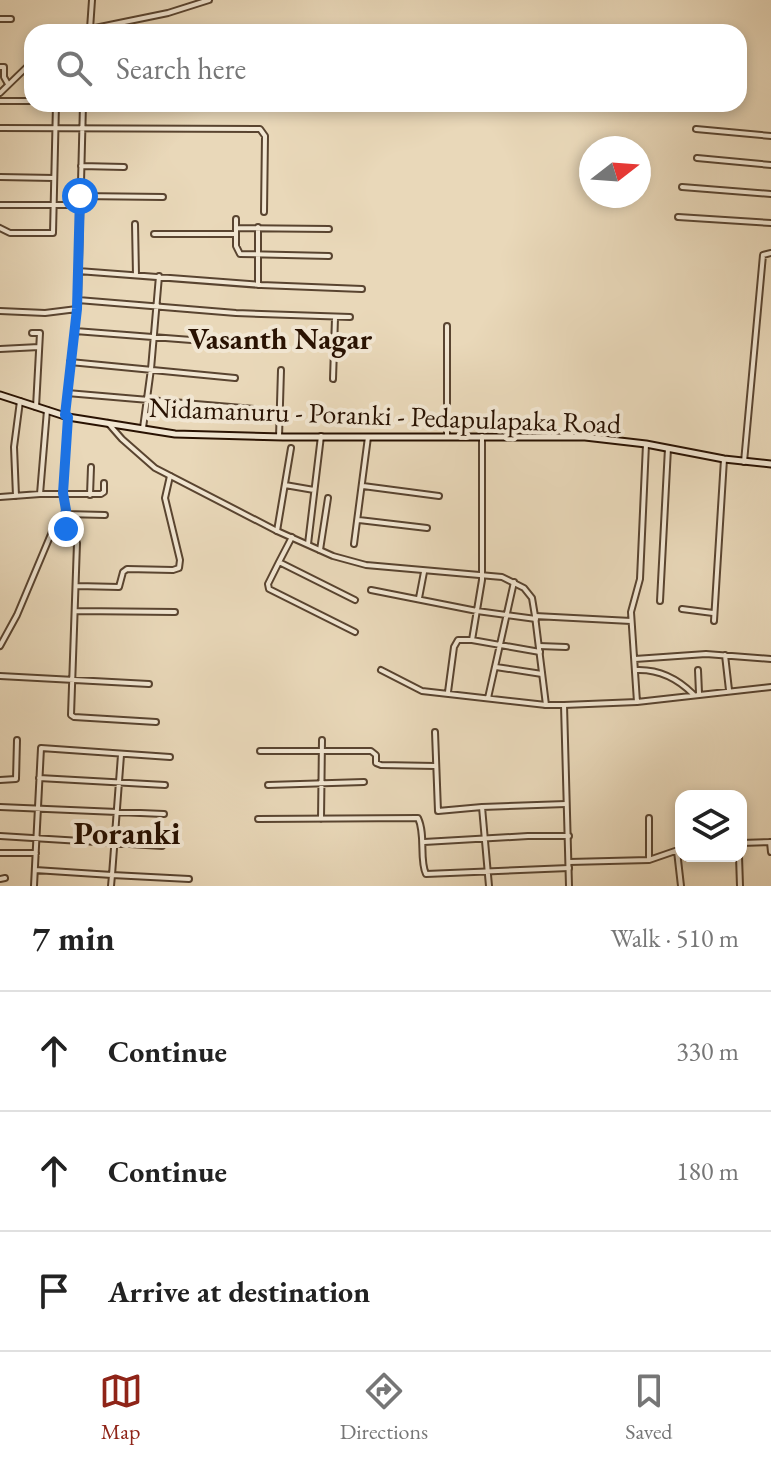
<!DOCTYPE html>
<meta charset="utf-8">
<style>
:root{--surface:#fff;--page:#f2f2f2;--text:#222;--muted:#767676;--line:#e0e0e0;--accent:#8f2418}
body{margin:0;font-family:"EB Garamond",serif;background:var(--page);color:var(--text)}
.controls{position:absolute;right:24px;bottom:24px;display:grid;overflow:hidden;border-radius:16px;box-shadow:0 4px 12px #0003}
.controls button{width:72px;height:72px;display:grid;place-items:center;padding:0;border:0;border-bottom:2px solid var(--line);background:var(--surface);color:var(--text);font:40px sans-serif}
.compass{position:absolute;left:579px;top:136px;width:72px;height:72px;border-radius:50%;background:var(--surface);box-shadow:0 4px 12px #0003;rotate:73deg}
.stop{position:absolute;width:24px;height:24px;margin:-18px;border:6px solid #1a73e8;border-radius:50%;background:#fff}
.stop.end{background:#1a73e8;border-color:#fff;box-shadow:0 2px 8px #0008}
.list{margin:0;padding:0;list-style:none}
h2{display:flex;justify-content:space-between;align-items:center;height:104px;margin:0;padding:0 32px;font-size:34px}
h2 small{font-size:26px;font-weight:400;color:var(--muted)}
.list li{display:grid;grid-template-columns:52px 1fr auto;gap:24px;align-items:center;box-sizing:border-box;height:120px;padding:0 32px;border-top:2px solid var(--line)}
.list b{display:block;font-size:30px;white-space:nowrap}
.list em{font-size:26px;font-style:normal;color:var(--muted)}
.icon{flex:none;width:44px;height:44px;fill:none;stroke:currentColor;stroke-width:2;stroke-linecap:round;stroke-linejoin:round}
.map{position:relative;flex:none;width:771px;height:886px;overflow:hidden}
.search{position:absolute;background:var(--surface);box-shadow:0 4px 12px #0003;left:24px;right:24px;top:24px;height:88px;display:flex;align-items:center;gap:20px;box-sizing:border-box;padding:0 28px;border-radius:24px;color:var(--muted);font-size:30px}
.sheet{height:464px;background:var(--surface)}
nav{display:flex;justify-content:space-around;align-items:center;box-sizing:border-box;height:112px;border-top:2px solid var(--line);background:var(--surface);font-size:22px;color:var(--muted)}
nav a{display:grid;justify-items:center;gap:4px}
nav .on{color:var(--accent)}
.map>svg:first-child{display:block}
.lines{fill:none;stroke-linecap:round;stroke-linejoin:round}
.minor-casing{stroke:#594430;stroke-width:8}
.tertiary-casing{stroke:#594430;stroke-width:8}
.secondary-casing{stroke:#291202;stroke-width:9}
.minor{stroke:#f1e6d2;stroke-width:4}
.tertiary{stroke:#f1e6d2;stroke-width:4}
.secondary{stroke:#f1e6d2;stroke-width:5}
.route{stroke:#1a73e8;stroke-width:10}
.labels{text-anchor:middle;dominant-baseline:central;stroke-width:8;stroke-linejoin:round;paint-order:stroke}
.street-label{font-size:28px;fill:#291202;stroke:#f1e6d2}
.neighbourhood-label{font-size:30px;font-weight:bold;fill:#291202;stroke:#f1e6d2}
.quarter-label{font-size:32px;font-weight:bold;fill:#291202;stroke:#f1e6d2}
</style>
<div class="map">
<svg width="771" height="886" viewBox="0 0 771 886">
<rect width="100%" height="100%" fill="#e9d8b9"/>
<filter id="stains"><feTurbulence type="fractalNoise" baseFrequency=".0025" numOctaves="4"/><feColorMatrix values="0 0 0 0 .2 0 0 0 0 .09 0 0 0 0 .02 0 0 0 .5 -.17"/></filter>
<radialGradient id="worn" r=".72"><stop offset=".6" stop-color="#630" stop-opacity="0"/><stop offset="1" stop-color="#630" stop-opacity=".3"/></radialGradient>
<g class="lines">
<!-- minor casing -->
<g class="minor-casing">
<path id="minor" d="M0 19H11
M90 29 168 13 209 0
M0 67H4V77L8 84
M0 101H32
M0 128 260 129 265 136 264 212
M696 129 771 136
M697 158 771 165
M81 166 124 167
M0 177 54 178
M682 187 771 194
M80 196 163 197
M0 205H79
M678 217 771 223
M236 219V246L240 254 329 256
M135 224 136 275
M258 227V285
M0 228 10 233H53L56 104
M236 228 329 229
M154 234H236
M78 271 261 285 362 289
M78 300 236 313 350 317
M0 311 45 313 77 309
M447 326V437
M75 331 256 345
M32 333H40L36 407
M0 349 39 347
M70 362 235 378
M333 379 335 318
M67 393 254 409
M65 415 78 300 83 104
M68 417 63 493 66 510 63 523 73 534 77 543 71 715 74 717 156 722
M143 428 151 369 159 276
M279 437 281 370
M744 462 763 255 771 253
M285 485 314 490
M363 486 439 496
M40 494H101L104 492V483
M90 495 91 467
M16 496 14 447 20 401
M0 497 40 494 47 410
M65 514 105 515
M359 520 427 528
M277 531 291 448
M292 537 279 562 355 600
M308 544 321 436
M354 544 368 437
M320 550 328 498
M279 562 268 584 269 589 355 632
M77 586 119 587 123 572 127 569 173 570 179 568 180 560 165 498 170 476
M371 590 477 611 536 619
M419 598 424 572
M660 601 668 448
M682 609 713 613
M76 611 175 612
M535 616 631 621
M714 621 724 459
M472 640 482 580V436
M0 646 17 615 54 527
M539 646 566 647
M725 655 729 690
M635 659 706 654 771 659
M496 667 542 674
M381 670 422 691 546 705
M636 670C659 669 677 678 693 694
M698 670 699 693
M0 676 149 684
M448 692 454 647 458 640H472L540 652
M488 698 514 582
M637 702 771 687
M564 705 637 702 631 612 640 579 646 444
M435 732 438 811 482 807
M260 751H371L376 755V763L381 765 435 766
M121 755 112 875 189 879
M39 778 165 785
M0 780 16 779 17 740
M268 785 364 782
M0 807 164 814
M258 819 418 818C426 835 419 860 426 874L569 868
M321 819 322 740
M0 836 162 846
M424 842 528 836H569
M770 842 771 852
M741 843 771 842
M677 851 681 886
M0 853H36
M739 856 740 886
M649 860V818
M569 862 649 860 681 849
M35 870 112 875 111 886
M0 879 5 878
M34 886 41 748 170 757
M489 886 482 807 566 804"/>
</g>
<!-- tertiary casing -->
<g class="tertiary-casing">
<path id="tertiary" d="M84 32 90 29 92 0
M0 93 32 62
M108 423 122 439 155 468 277 531 333 556 366 565 502 577 524 588 532 598 535 616 546 705H564L569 886"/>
</g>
<!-- secondary casing -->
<g class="secondary-casing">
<path id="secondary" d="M0 395 68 417 175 434 283 437H585L646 444 724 459 771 464"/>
</g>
<!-- minor -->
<use href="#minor" class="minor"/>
<!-- tertiary -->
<use href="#tertiary" class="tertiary"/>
<!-- secondary -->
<use href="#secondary" class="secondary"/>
</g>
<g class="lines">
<!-- route -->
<path class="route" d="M66 529 63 523 66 510 63 493 68 417 65 415 77 309 80 196"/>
</g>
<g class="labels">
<!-- street labels -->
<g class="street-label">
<text transform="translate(385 415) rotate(2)">Nidamanuru - Poranki - Pedapulapaka Road</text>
</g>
<!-- neighbourhood labels -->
<g class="neighbourhood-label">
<text x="280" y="338">Vasanth Nagar</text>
</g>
<!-- quarter labels -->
<g class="quarter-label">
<text x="127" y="833">Poranki</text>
</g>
</g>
<rect width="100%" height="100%" filter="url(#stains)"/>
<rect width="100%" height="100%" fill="url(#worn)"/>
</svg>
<div class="controls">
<button><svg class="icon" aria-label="layers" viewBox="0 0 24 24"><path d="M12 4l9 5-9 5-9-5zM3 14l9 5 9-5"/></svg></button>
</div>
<svg class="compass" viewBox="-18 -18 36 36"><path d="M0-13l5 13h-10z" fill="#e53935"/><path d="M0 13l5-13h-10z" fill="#767676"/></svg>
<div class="stop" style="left:80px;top:196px"></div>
<div class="stop end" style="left:66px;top:529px"></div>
<div class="search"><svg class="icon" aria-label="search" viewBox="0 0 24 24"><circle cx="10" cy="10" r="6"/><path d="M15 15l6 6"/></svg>Search here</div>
</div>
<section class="sheet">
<h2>7 min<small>Walk · 510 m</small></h2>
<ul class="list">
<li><svg class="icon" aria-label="ahead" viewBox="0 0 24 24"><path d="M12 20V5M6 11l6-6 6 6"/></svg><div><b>Continue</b></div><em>330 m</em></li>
<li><svg class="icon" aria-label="ahead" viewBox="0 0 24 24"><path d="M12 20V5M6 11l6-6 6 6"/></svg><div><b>Continue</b></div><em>180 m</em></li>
<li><svg class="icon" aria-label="arrive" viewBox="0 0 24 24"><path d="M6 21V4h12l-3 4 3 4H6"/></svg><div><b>Arrive at destination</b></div></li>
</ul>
</section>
<nav>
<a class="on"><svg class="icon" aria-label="map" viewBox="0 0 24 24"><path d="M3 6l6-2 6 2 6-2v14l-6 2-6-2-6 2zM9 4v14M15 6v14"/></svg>Map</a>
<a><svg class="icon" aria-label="directions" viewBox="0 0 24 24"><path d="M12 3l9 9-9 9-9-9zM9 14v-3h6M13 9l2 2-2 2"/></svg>Directions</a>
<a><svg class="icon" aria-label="saved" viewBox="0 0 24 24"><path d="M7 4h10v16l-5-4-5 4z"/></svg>Saved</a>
</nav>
